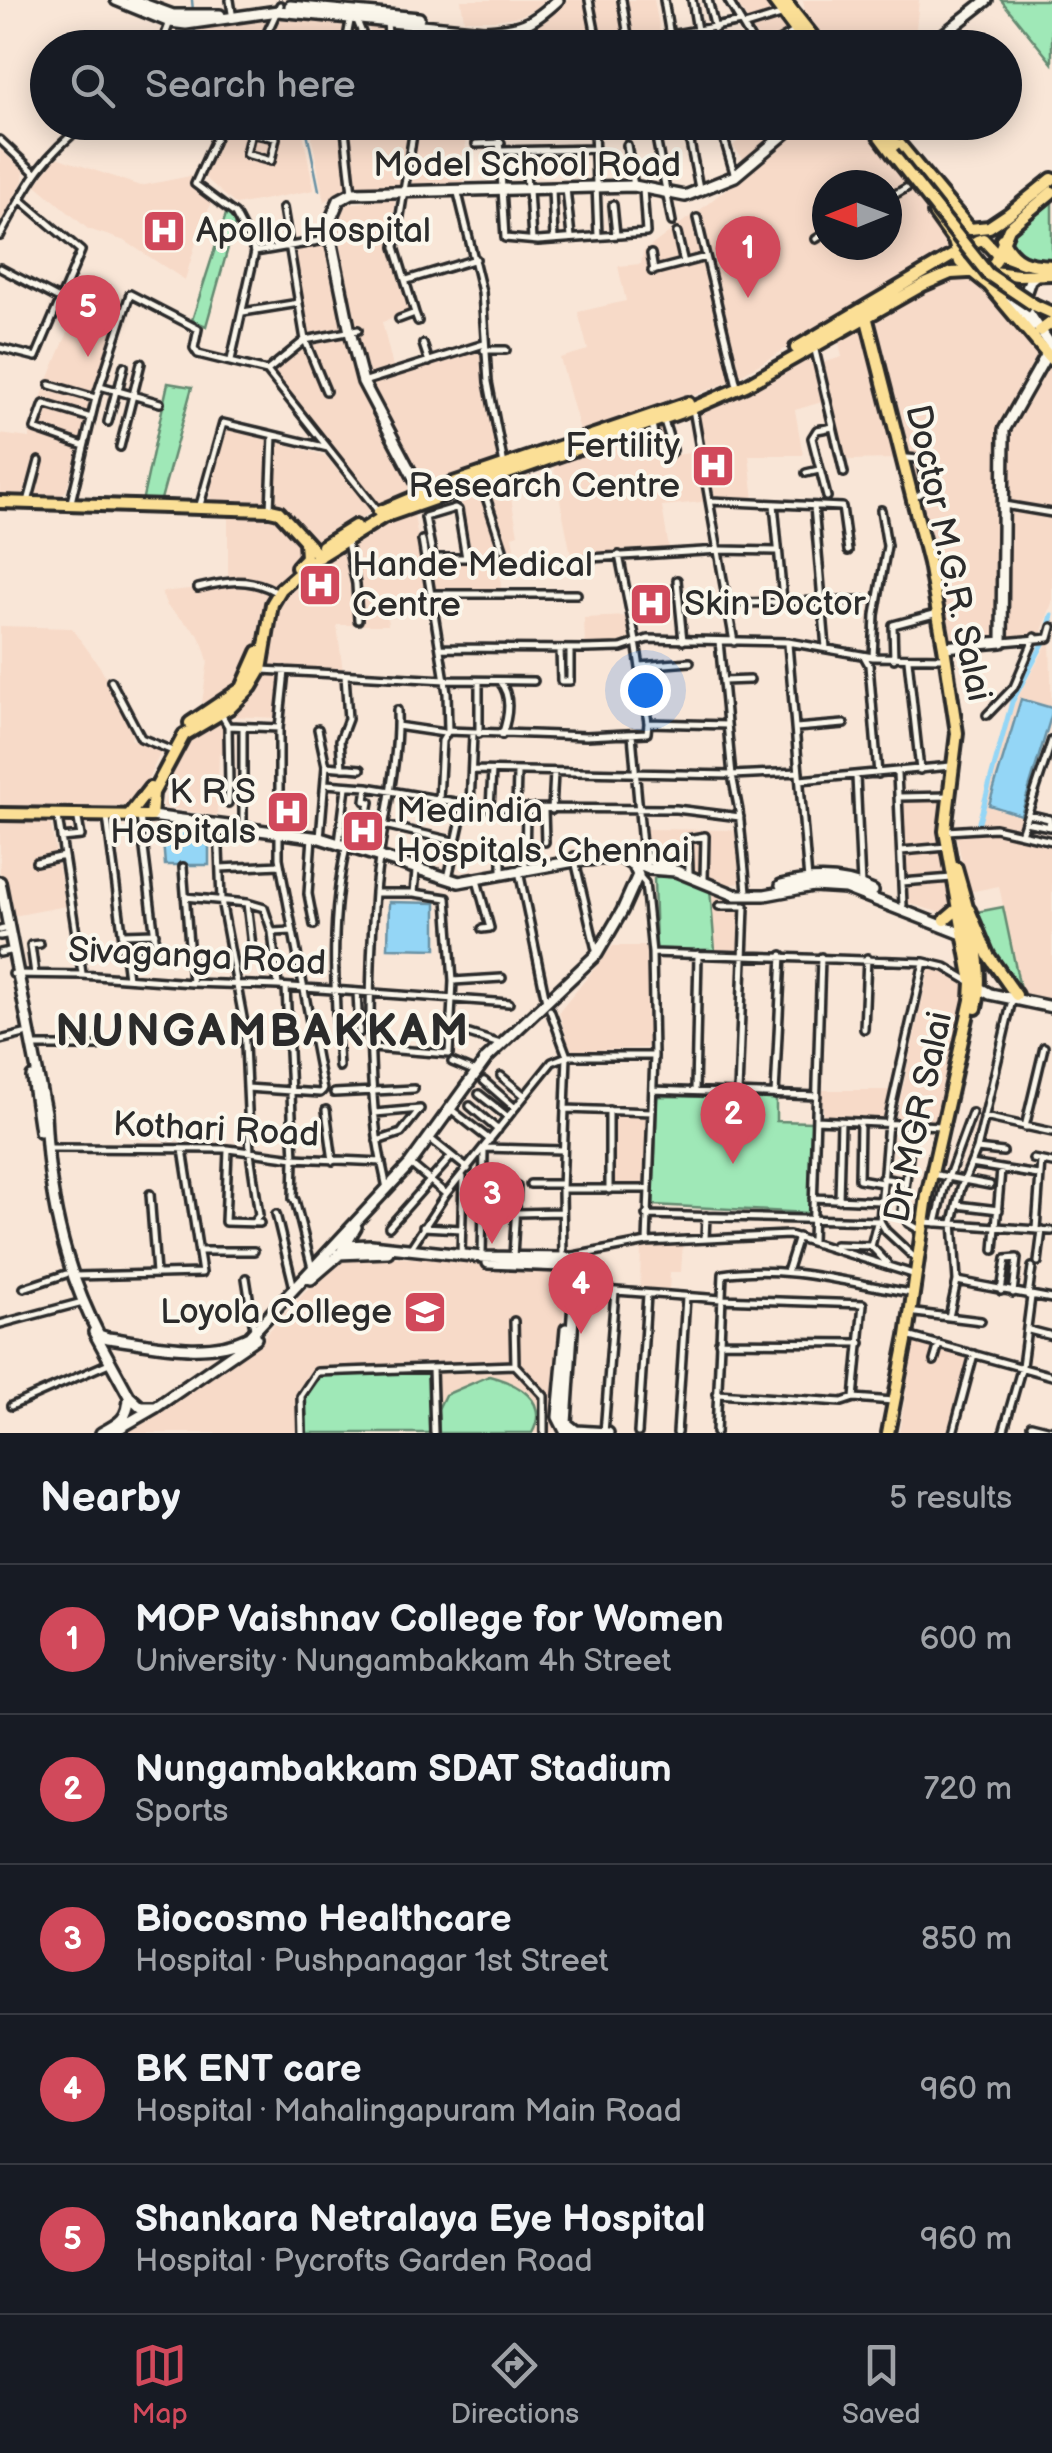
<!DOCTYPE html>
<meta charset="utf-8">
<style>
:root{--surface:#171b24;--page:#242831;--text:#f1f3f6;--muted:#9ea1a6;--line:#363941;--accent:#d1495b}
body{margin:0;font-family:"Balsamiq Sans",sans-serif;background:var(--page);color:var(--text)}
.compass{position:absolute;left:812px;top:170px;width:90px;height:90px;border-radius:50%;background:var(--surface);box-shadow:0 5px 25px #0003;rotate:269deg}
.you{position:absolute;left:645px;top:690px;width:35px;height:35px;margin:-25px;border:8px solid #fff;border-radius:50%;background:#1a73e8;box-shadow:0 0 0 15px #1a73e833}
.badge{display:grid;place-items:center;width:65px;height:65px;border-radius:50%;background:var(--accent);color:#fff;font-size:32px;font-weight:700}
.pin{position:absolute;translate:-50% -82px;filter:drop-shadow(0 2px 5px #0008)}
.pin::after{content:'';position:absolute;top:52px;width:35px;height:30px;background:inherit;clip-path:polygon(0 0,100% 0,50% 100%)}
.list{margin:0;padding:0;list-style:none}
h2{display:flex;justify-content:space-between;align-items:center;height:130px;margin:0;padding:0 40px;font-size:42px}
h2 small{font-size:32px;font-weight:400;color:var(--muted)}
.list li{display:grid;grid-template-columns:65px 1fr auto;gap:30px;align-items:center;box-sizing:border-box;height:150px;padding:0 40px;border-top:2px solid var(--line)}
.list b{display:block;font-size:38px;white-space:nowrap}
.list p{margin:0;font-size:32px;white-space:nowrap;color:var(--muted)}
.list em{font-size:32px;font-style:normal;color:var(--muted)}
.icon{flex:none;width:55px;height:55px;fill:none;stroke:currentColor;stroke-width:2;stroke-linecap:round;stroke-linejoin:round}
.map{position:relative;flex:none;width:1052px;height:1433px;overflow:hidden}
.search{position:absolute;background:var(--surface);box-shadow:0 5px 25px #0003;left:30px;right:30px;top:30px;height:110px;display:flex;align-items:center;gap:25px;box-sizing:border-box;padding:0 35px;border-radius:55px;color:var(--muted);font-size:38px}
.sheet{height:880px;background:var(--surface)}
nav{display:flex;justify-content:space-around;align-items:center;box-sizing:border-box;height:140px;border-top:2px solid var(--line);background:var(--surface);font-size:28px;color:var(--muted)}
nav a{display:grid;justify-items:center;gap:5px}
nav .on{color:var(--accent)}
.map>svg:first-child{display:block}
.built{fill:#f7dac8;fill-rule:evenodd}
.green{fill:#9fe8b7;stroke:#658a71;stroke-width:2.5}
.water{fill:#94d6f6;stroke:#6a92a5;stroke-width:2.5}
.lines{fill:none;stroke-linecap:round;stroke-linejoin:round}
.stream{stroke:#6a92a5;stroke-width:2.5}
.canal{stroke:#94d6f6;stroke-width:5}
.street-casing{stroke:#2b2b2b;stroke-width:12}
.secondary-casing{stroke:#2b2b2b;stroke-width:16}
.primary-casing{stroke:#2b2b2b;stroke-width:18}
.street{stroke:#fbf7ec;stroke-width:5}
.secondary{stroke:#fbf7ec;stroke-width:9}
.primary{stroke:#fbdf96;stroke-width:10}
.primary-bridge-casing{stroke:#2b2b2b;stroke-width:18;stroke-linecap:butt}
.primary-bridge{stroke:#fbdf96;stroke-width:10}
.labels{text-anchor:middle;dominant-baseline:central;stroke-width:8;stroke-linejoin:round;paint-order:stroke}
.street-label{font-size:35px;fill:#2b2b2b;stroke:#fbf7ec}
.poi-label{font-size:35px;fill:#2b2b2b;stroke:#fbf7ec;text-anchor:start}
.district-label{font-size:45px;font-weight:bold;letter-spacing:2.5px;fill:#2b2b2b;stroke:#fbf7ec}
</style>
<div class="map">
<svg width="1052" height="1433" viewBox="0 0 1052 1433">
<rect width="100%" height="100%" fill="#f9e6d7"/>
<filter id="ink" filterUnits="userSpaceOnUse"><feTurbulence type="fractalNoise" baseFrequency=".01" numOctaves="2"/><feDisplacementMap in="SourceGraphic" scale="20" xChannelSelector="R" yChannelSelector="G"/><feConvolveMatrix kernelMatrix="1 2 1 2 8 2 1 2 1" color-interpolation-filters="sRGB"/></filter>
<g filter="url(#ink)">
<!-- built -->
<path class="built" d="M461 0H545L538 8 519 16 497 20H464Z
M561 0H654L663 47H479L477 31 510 29Z
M735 0H769L805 47H764Z
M803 0H919L914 47H833L805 12Z
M271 13 256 47H243L199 31V25Z
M353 14 369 48H264L281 15Z
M366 21 467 29 473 37 475 47H376Z
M228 123H301L314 190 236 205 202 175Z
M309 123H410L402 182 398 186 347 189 324 202Z
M418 123H466L464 185 414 187 411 181Z
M741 123H784L787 126 746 162 733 146 746 133Z
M806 123H864L948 238 949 246 947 254 739 376 699 211ZM827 185H887V245H827Z
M0 149 24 171 23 181 0 225Z
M56 157 140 186 190 176 215 197 202 222 185 280 125 241 88 229 36 185Z
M395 198 392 246 412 313 382 322 393 367 368 377 349 304 337 217 341 205Z
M692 215 731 377 729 382 674 403 581 434 560 358 588 350 578 312 626 301 618 266 641 264 643 252Z
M328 244 345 327 310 336 295 251Z
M948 276 977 283 1004 308 1039 350 1029 377 998 427 1002 441 999 638 949 642 936 561 875 318Z
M88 284 124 299 66 491 57 498 0 496V434L29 438 45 387Z
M862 325 866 330 897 459 844 460 822 363 842 357 838 337Z
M347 335 360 390 415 488 414 492 380 507 275 375 274 369 301 348Z
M477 349 480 351 498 464 427 487 371 382Z
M812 354 822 402 795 410 803 455H749L754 500 713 497 697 411 742 393Z
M1048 359 1052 362V603L1041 634 1004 637V433Z
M667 420 676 455 697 452 711 501 662 506 669 549 619 550 572 560 552 460Z
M224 428 269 439 266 503 211 502 212 472Z
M278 442 324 455 372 511 319 546 311 543 275 501Z
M507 478 518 534 512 536 517 564 500 568 501 588 438 591 434 588 429 562 474 564 460 496Z
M410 511 414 515 428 596 385 598 388 625H361L356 564 350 543 383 520Z
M228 513 266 514 274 518 302 549 301 557 274 585 261 612 253 671 242 693 202 703 208 661 203 645 198 634 167 606 161 592 228 585Z
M340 549 347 563 354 625H337L343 672 271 666 266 663 276 607 283 592Z
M628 616 629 641 585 646 584 618Z
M0 626 72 628 100 667 134 733 131 739 162 750 137 801 125 806 0 807Z
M1050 639 1052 719 1017 829 980 825 1013 706Z
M267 673 280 674V718L228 716Z
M214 721 227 723 229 751 219 753 217 816 163 807 177 753 198 729Z
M948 796 942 822 945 866 955 913 949 915 907 903 903 798Z
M50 821 66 906 8 917 0 872V822Z
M644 829 736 830 742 883 724 885 653 855 648 849Z
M993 832 1052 846V999L1021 993 999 886 969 892 956 836Z
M710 889 746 900 745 951H715Z
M613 946H647L648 1048 575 1051 570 1049 559 1012Z
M939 969 967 986 938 1120 896 1118 929 970Z
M820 1090H892L887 1119 824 1117Z
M614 1115H647L646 1186H613Z
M683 1243 681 1272H670L669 1292 640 1290 641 1247Z
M352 1254 556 1268 567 1278 552 1433H125L254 1347 335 1260Z
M914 1343 967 1357 947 1433H899Z"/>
<!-- green -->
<path class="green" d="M1001 0H1052V63Z
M1052 195V261L1021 256 1011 241C1015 219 1036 208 1052 195Z
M227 211 235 223 206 326 192 320Z
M168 383 192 387 160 503 142 502Z
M663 872H674L710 889 715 951 656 950 654 879Z
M1003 907 1021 993 989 943 977 912Z
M657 1096 776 1098V1121L812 1122 809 1213 653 1205Z
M429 1372 430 1433H307L305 1398 321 1376Z
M489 1376C517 1383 550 1400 532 1433H439L438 1409 445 1395Z"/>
<!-- water -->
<path class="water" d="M1021 699 1052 708V713L1021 815 989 805Z
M179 822 194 840 209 844V865H165L162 828 171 830 175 823Z
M389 902 436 903V949L388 948Z"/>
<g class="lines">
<!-- stream -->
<path class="stream" d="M192 0 193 11
M194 24 195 33 232 48
M305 122 319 190"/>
<!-- canal -->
<path class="canal" d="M1047 634 1052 615
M979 822 1012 702 1045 640"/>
<!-- street casing -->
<g class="street-casing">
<path id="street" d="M230 0 232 13
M589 0 596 36
M622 0 630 48
M664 0 672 48
M692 0 700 48
M708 0 715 29
M728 0 756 48
M356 18 368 48
M745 26 784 14
M474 31 477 48
M670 35 741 22
M719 45V48
M160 48 170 22
M260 48 280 5
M345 48 351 16
M372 48 389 45 387 23
M767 48 794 32
M223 122 195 184 235 214 255 252 231 360
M233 122 251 133 276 138 271 161 246 154 251 133
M278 122 280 129
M415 122 395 247 415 313
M498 122 505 238 538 241 646 233 643 189
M657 122 660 130 657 143 672 222
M686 122 699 188
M719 122 735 176
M345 130 352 193
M500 131H594L638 122
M594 131 598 236
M0 140 34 172
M476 144 501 143
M627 145 634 186
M501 151 595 149
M525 152 527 189
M566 188 571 237
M457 189 482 292 488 382 504 465
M552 189 554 239
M529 190 532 240
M887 199 913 184
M613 205 616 235
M283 208 305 340 326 391
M697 218 737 386
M677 233 684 263
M0 236C29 183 38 161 87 122
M816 239 827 232
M255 252 331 239
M651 254 654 271
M0 268 59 299
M652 271 706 257
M407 280 476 259
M243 312 299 303
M399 319 415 313 418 321
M423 344 429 362
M814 346 844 473
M0 348 36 357 81 251 20 199
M484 350H506
M267 371 305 340 358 330
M363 382 484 344
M50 385 95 398
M100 386 160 403
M118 391 124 366
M693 409 734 642
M108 422 116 391
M652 424 658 454H669L673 450 664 421
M84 446 35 429 44 404 91 418
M120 447 141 363
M907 458 918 459 922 466 925 491 917 496
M806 473 819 470
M481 482 503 549
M827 497 812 438 817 430 833 427
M711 501 842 507 848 551
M28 502 39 461
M71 502 96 398 130 294 198 329 194 348 198 354 267 371 378 511
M774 504 783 600
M200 505 223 423 328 448
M1004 505 1052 513
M814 506 826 648
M455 508 458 510 466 558H433L425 517Z
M270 510 273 435
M422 540 447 693 448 731 442 741 439 801
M347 542 356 584 358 620
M619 555 636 641 648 723
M590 558 720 550 777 551
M677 580 683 641
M198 588C226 581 248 577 274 591
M432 594H577
M697 604 864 600
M719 641 732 775 739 811 747 891
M1003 642 1049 638 1052 627
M788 644 808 880
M441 648 585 649 621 648 648 639 788 642 873 657 944 658
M560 649 561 681H570V649
M864 656 869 665 878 774
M873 657 875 615 887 546 881 510
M894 659 893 625 938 613
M908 660 920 770
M640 666 690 662
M262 670 446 680 534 681
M111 681 141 738 175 752
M723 681 750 680
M479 682V734
M500 682C512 696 508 718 502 735
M220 712 228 726 279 728
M987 715 1014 687 1035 637
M648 723 727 725
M228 726 229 785 243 786
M397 726 444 733
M796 728 844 724
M318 729 326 766 320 838
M448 731 586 736 647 733 648 723
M632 735 643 856
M326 766 361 769
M342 768 340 740 348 719 345 675
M472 770 732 775 799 772
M897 773 903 905
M856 776 861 885
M800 780 951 766
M325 784 367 787 490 808 676 809 740 817
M367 787 365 801 370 802 367 818 384 825 457 842
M899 797 950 796
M228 803 229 785
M470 806 473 734
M490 808 492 771
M516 810 517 773
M544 810 545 842
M552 810 554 773
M1028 814 1049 819 1050 827
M58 817 82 973
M107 817 128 978
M1025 822 1050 827
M218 824 221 900 244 1023 250 1153 259 1215 253 1223
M243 826V727
M947 831 995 828 1052 841
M1021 834 1052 740
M312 837 308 894 314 925
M61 838 81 836 77 814
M339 843 346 787
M502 847V872
M901 851 947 847
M574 856 596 950
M36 862 64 856
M525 866 526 810
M183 867 192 983
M220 868 280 865
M519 871 546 1001
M689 872 688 839 705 836 704 879
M448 878 464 806
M477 880 490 928 482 929
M902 882 952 878
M414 893 416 871
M185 897 247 903 264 908 272 932 278 986
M247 903 253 955
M719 906H745L738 1093
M0 930 4 929
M272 932 293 931
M123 934 155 933
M0 936 6 935
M125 945 156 946 140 816
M0 953 9 951
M652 953 924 962 945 967 969 981
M13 974 82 975 192 983 278 986 509 1003
M35 974 31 945 40 944
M453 981 502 978
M286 987 294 1158 293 1199
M357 992 359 1033
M550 1010 567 1056 562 1189 563 1258 647 1242 654 1056 652 953 645 883 638 875
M864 1029 867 958
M469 1034 500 1044
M0 1040 24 1034
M32 1046H97
M372 1048 449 1054 453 981 447 898 414 893H375
M452 1062 476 1072
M339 1067C335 994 329 920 346 848
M501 1076 525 1096
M484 1081 515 1108
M247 1088 320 1093 323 1090 279 858V728L285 671
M653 1090 817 1096
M695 1091 698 954
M334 1093 414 1089
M479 1094 508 1117
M775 1095 782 955
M470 1106 498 1130
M565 1109 652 1112
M326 1110 333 1161
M453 1111 490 1140
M375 1113 420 1109 401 1133 377 1141
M984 1117 1052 1132
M816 1120 941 1126
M860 1122 859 1179 882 1183
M913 1125 902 1212 908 1223 920 1230
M1025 1127 1044 1047
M433 1141 468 1169
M49 1148 228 1149 294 1158 382 1162
M484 1148 563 1150
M977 1149 1003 1152
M228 1150 225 1222 260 1223
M1033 1159 1052 1163
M971 1164 1038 1175
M414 1167 446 1194
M937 1175 990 1185
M882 1178 904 1182
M530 1184H562
M387 1189C384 1172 379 1154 377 1137 367 1057 369 972 375 892 380 831 399 771 397 710
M562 1189H648
M609 1190V1110
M150 1194 156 1273
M813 1198 880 1201
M295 1200 312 1268
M839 1200 841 1121
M957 1205 999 1210
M516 1213 561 1212
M276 1214 294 1288
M646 1215 880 1221
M925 1222 1052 1231
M936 1223 944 1189 972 1113
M389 1227 451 1157
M423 1227 462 1229
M1036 1229 1041 1161
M705 1238 706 1216
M812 1241 821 957
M646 1242 789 1235 913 1274
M835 1245 871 1246 887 1263
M871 1246 877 1223
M410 1249 446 1194 552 1062 567 1056H653
M994 1250 1001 1170
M200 1251H254
M461 1255 463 1177
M482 1255 484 1151
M513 1257 517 1186
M916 1259 886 1231 880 1221 888 1122 924 962
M1038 1262 1042 1230
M787 1272 798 1237
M75 1276 202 1273 183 1149
M246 1278 254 1329
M957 1281 1052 1299
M24 1288 66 1274
M577 1288 721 1299 863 1304 854 1398
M1001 1291 1006 1259 1017 1258 1013 1293
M1028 1296 1032 1267
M916 1313 981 1321
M949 1317 957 1281 953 1222 961 1188 977 1149 1012 1000
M0 1324 79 1303
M1029 1330 1052 1336
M911 1337 1052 1376
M719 1342 861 1343
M934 1361 939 1344
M515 1365 544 1396V1433
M432 1368 434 1433
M717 1394 842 1402 854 1398 893 1401
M11 1406 109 1363
M1031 1425 1051 1430
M1030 1431 1038 1433
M302 1433 301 1396 317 1372 515 1365 514 1321
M604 1433 615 1291
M638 1433 647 1295
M677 1433 686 1297
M716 1433 723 1274C784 1264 850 1283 911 1293
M953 1433 974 1354
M1003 1433 1022 1366 1031 1297"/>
</g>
<!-- secondary casing -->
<g class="secondary-casing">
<path id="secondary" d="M116 0 170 22 186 24 278 11 483 31C521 29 531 25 558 0
M132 0 173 15H220
M290 6 419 18
M926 48 987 0
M1037 274 1030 280 1022 303 1052 347
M991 278 1031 328
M425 499 363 382 350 332 331 239 330 221 339 200 352 193 634 186 685 196 735 176 799 122
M944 647 1002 642 1004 430 1047 354
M151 816 320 838 459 882 575 861 620 857 649 869 676 871 735 895H765L813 886 845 888 965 935
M628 854 671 865
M0 882 45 1112C48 1191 62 1264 99 1335L108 1338C153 1344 208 1358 249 1337L410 1164 486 1059 597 954 622 911 638 875 634 866 620 857
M781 885C811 877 844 877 873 891
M974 985 990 994 1052 1007
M32 1077 40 1131
M343 1246 371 1245 482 1257 569 1258 576 1271 566 1423 576 1431 608 1433
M338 1254 388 1252
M488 1263 561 1266 569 1273V1293
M311 1279 340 1254 356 1227
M94 1332 129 1396 141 1407H155
M101 1433C120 1423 129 1418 129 1396
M111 1433 156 1407 256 1338
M566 1433 558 1417 566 1329"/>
</g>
<!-- primary casing -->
<g class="primary-casing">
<path id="primary" d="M773 0 809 48
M784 0 822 48
M869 122 892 153
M879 122 897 147
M894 144 900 145 970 229 989 227 1010 213
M934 213 954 241 960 262 989 285 1052 360
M1006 216 1052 179
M1002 239C1014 263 1027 265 1052 266
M985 271 1018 275 1052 274
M1034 305 1052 313
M864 308 929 563 944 647 957 733 945 831 972 982 971 1000 927 1196 907 1336 888 1433
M1040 331 1052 322
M796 348 977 241 983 239 996 253 1023 263
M0 502 270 510 279 512 320 557
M379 512 424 493 688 403
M323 546 355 526
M297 567 306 557 305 541
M190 723 242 688 258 652
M0 814 151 816 153 793 184 735 231 707 251 687 261 670 272 604 281 589 314 560 383 517 693 408 746 385 923 285 951 273 985 271 995 262 1009 228 1052 192
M129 815 150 788
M956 868C968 911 986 965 976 1008
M969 910 988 955 1016 995
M945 920 959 908"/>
</g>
<!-- street -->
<use href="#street" class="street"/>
<!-- secondary -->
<use href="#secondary" class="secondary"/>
<!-- primary -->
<use href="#primary" class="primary"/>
<!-- primary-bridge casing -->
<g class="primary-bridge-casing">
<path id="primary-bridge" d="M892 153 988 274 1034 305"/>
</g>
<!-- primary-bridge -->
<use href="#primary-bridge" class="primary-bridge"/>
</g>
</g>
<!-- icons -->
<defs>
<g id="hospital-square" transform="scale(2.25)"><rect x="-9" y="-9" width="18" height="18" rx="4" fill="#d1495b" stroke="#fbf7ec"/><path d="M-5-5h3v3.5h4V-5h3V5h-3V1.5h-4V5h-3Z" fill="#fff"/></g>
<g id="university-square" transform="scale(2.25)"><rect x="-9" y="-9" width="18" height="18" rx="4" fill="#d1495b" stroke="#fbf7ec"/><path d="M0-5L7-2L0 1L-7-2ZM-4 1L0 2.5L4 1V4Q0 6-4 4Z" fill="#fff"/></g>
</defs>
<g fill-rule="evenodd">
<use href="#hospital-square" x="164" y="231"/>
<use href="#hospital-square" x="713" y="466"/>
<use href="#hospital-square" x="320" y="585"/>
<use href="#hospital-square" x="651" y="604"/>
<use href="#hospital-square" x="288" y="812"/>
<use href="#hospital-square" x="363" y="831"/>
<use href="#university-square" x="425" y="1312"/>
</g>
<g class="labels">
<!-- street labels -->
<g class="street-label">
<text x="527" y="165">Model School Road</text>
<text transform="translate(948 553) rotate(78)">Doctor M.G.R. Salai</text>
<text transform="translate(197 957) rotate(3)">Sivaganga Road</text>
<text transform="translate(919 1117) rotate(-78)">Dr MGR Salai</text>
<text transform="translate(216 1130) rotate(3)">Kothari Road</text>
</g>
<!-- poi labels -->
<g class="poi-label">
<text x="196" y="231">Apollo Hospital</text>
<text x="680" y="446" text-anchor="end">Fertility<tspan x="680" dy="40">Research Centre</tspan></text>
<text x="352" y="565">Hande Medical<tspan x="352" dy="40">Centre</tspan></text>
<text x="684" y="604">Skin Doctor</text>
<text x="256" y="792" text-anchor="end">K R S<tspan x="256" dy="40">Hospitals</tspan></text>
<text x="396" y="811">Medindia<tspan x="396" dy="40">Hospitals, Chennai</tspan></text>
<text x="392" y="1312" text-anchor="end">Loyola College</text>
</g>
<!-- district labels -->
<g class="district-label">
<text x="263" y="1032">NUNGAMBAKKAM</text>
</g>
</g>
</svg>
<svg class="compass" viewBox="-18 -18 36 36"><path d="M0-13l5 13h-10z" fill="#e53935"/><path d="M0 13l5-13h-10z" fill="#9ea1a6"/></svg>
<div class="you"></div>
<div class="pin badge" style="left:748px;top:298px">1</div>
<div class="pin badge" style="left:733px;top:1164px">2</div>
<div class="pin badge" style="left:492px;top:1244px">3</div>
<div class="pin badge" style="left:581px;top:1334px">4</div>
<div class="pin badge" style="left:88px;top:357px">5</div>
<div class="search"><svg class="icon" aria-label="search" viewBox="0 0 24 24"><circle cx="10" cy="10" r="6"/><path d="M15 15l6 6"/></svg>Search here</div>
</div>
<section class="sheet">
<h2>Nearby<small>5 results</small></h2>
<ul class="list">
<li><span class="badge">1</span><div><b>MOP Vaishnav College for Women</b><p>University · Nungambakkam 4h Street</p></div><em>600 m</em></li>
<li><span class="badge">2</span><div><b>Nungambakkam SDAT Stadium</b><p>Sports</p></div><em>720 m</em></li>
<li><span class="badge">3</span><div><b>Biocosmo Healthcare</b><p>Hospital · Pushpanagar 1st Street</p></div><em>850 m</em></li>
<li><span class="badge">4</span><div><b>BK ENT care</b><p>Hospital · Mahalingapuram Main Road</p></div><em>960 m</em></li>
<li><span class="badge">5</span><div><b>Shankara Netralaya Eye Hospital</b><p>Hospital · Pycrofts Garden Road</p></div><em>960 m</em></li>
</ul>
</section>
<nav>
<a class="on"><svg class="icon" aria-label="map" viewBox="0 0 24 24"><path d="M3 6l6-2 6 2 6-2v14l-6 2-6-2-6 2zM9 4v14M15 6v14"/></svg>Map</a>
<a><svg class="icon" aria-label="directions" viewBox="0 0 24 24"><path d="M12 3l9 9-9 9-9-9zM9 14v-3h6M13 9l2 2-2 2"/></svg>Directions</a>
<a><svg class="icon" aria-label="saved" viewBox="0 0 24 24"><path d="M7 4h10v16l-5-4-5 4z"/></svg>Saved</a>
</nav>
